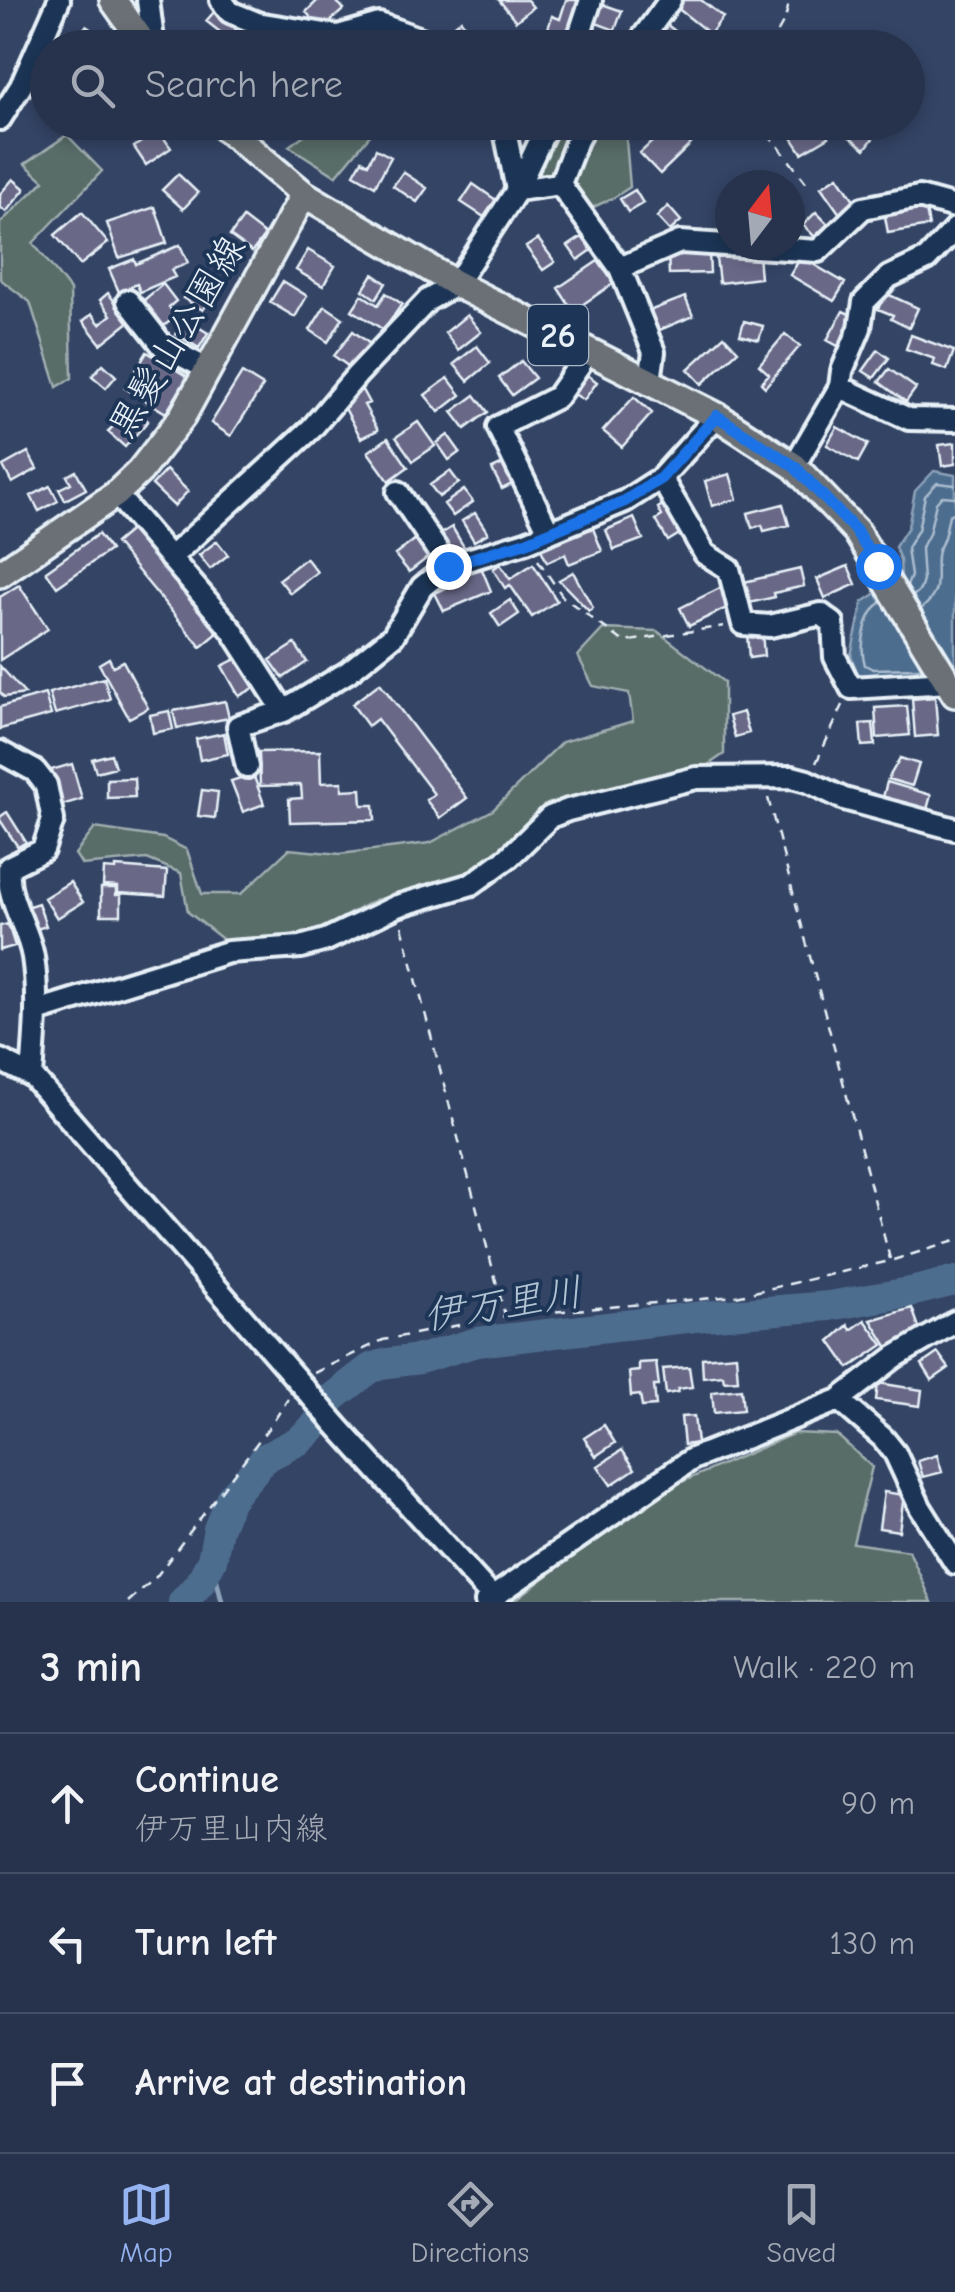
<!DOCTYPE html>
<meta charset="utf-8">
<style>
:root{--surface:#27334c;--page:#2f3b53;--text:#f1f3f6;--muted:#a4aab5;--line:#434e64;--accent:#95b2f1}
body{margin:0;font-family:"Comic Neue","Klee One",sans-serif;background:var(--page);color:var(--text)}
.compass{position:absolute;left:715px;top:170px;width:90px;height:90px;border-radius:50%;background:var(--surface);box-shadow:0 5px 15px #0003;rotate:16deg}
.stop{position:absolute;width:30px;height:30px;margin:-22px;border:8px solid #1a73e8;border-radius:50%;background:#fff}
.stop.end{background:#1a73e8;border-color:#fff;box-shadow:0 2px 10px #0008}
.list{margin:0;padding:0;list-style:none}
h2{display:flex;justify-content:space-between;align-items:center;height:130px;margin:0;padding:0 40px;font-size:42px}
h2 small{font-size:32px;font-weight:400;color:var(--muted)}
.list li{display:grid;grid-template-columns:65px 1fr auto;gap:30px;align-items:center;box-sizing:border-box;height:140px;padding:0 40px;border-top:2px solid var(--line)}
.list b{display:block;font-size:38px;white-space:nowrap}
.list p{margin:0;font-size:32px;white-space:nowrap;color:var(--muted)}
.list em{font-size:32px;font-style:normal;color:var(--muted)}
.icon{flex:none;width:55px;height:55px;fill:none;stroke:currentColor;stroke-width:2;stroke-linecap:round;stroke-linejoin:round}
.map{position:relative;flex:none;width:955px;height:1602px;overflow:hidden}
.search{position:absolute;background:var(--surface);box-shadow:0 5px 15px #0003;left:30px;right:30px;top:30px;height:110px;display:flex;align-items:center;gap:25px;box-sizing:border-box;padding:0 35px;border-radius:55px;color:var(--muted);font-size:38px}
.sheet{height:550px;background:var(--surface)}
nav{display:flex;justify-content:space-around;align-items:center;box-sizing:border-box;height:140px;border-top:2px solid var(--line);background:var(--surface);font-size:28px;color:var(--muted)}
nav a{display:grid;justify-items:center;gap:5px}
nav .on{color:var(--accent)}
.map>svg:first-child{display:block}
.green{fill:#586c68;stroke:#a0aeb0;stroke-width:2.5}
.water{fill:#4e6d8f;stroke:#8ca2b9;stroke-width:2.5}
.lines{fill:none;stroke-linecap:round;stroke-linejoin:round}
.shore{stroke:#aabcce;stroke-width:2.5}
.stream{stroke:#8ca2b9;stroke-width:5}
.river{stroke:#4e6d8f;stroke-width:30}
.building{fill:#696787;stroke:#e8f1f8;stroke-width:2.5}
.minor-casing{stroke:#e8f1f8;stroke-width:28}
.major-casing{stroke:#e8f1f8;stroke-width:32}
.path{stroke:#e8f1f8;stroke-width:2.5;stroke-dasharray:10 8;stroke-linecap:butt}
.minor{stroke:#1d3557;stroke-width:20}
.major{stroke:#6b6f75;stroke-width:25}
.route{stroke:#1a73e8;stroke-width:12}
.labels{text-anchor:middle;dominant-baseline:central;stroke-width:8;stroke-linejoin:round;paint-order:stroke}
.shield{fill:#1d3557;stroke:#abb9c8;stroke-width:2.5}
.shield-label{font-size:35px;font-weight:bold;fill:#e8f1f8}
.street-label{font-size:38px;fill:#e8f1f8;stroke:#1d3557}
.water-label{font-size:40px;font-style:italic;fill:#b2c3d3;stroke:#1d3557}
</style>
<div class="map">
<svg width="955" height="1602" viewBox="0 0 955 1602">
<rect width="100%" height="100%" fill="#344465"/>
<filter id="ink" filterUnits="userSpaceOnUse"><feTurbulence type="fractalNoise" baseFrequency=".01" numOctaves="2"/><feDisplacementMap in="SourceGraphic" scale="20" xChannelSelector="R" yChannelSelector="G"/><feConvolveMatrix kernelMatrix="1 2 1 2 8 2 1 2 1" color-interpolation-filters="sRGB"/></filter>
<g filter="url(#ink)">
<!-- green -->
<path class="green" d="M322 122H380V123L336 176 289 146Z
M554 123H618L625 128 630 187 613 198 585 211 531 179Z
M67 135 102 171 33 243 70 290 72 378 57 387 30 302 0 279V223L44 181 25 164Z
M603 629 657 631 724 682V754L699 771 547 810 458 882 375 900 308 936 230 945 188 912 181 873 147 859 82 865 75 854 95 828 163 838 187 850 202 894H241L289 849 340 854 430 843 493 810 562 742 633 721 629 693 593 686 578 656Z
M795 1433 837 1435 872 1467 853 1543 909 1551 932 1602H512L663 1490Z"/>
<!-- water -->
<path class="water" d="M934 471 955 475V670L870 680 857 673 851 655 863 602 901 577 900 560 895 547 908 527 915 491Z"/>
<g class="lines">
<!-- shore -->
<path class="shore" d="M907 586 911 576 907 548 918 530 925 496 937 483 955 485
M913 596 920 590 923 581 921 549 929 534 936 503 942 496 955 497
M882 602C865 613 859 646 865 665L873 669 921 668
M921 609C943 591 935 580 937 556 938 547 940 549 943 540 946 532 947 524 949 515L955 512"/>
<!-- stream -->
<path class="stream" d="M212 1560 222 1602"/>
<!-- river -->
<path class="river" d="M183 1602 200 1583 212 1560 218 1529 230 1499 265 1458 300 1440 316 1425 332 1398 371 1368 388 1363 420 1359 477 1342 704 1316 829 1306 910 1292 955 1281"/>
</g>
<!-- building -->
<path class="building" d="M318 0H335L344 9 322 29 306 12Z
M499 0H527L533 7 516 21Z
M566 0H580L564 48H542L552 16 560 19Z
M681 0H701L723 17 710 34 676 7Z
M602 4 622 11 615 30 596 23Z
M215 11 237 28 229 39 206 21Z
M461 20 484 48H456L445 33Z
M666 24 692 44 689 48H660L652 41Z
M86 26 115 46 114 48H80L74 43Z
M813 122H821L829 137 802 153 791 136Z
M848 122H874L881 128 865 149 842 131Z
M671 124 691 144 660 174 640 153Z
M158 130 171 148 146 165 134 147Z
M376 149 391 157 375 186 354 174 362 160 368 164Z
M403 172 427 188 417 202 393 186Z
M178 174 198 193 183 209 162 190Z
M838 176 856 203 840 214 821 187Z
M13 179 25 189 6 212 0 207V194Z
M473 184 496 200 484 217 461 202Z
M635 190 643 203 628 212 620 199Z
M925 205 929 226 888 233 884 211Z
M668 206 681 221 670 231 657 217Z
M155 207 167 243 119 258 107 223Z
M82 212 108 243 80 265 55 235Z
M816 212 828 224 815 237 803 225Z
M243 218 265 235 252 252 230 236Z
M582 237 592 250 578 260 568 246Z
M538 239 555 262 543 270 526 247Z
M180 245 188 263 171 270 175 277 140 292 137 284 119 292 109 269 134 259 136 264Z
M308 250 335 266 323 286 296 270Z
M709 253 710 273 669 274 668 254Z
M758 254 760 278 719 283 716 258Z
M801 257 845 283 834 301 790 275Z
M598 261 614 283 573 311 558 288Z
M198 274 218 286 203 310 183 298Z
M373 274 386 283 376 299 363 290Z
M283 281 307 296 295 317 270 302Z
M163 284 176 301 169 307 176 316 164 326 144 300Z
M108 293 130 321 101 344 83 321 92 314 100 324 111 315 100 300Z
M386 293 402 304 384 330 352 310 362 295 378 305Z
M885 293 918 308 909 328 891 319 893 315 878 309Z
M685 297 693 316 657 331 649 311Z
M325 306 343 318 328 342 310 330Z
M843 311 854 316 838 346 827 340Z
M467 315 481 332 458 350 445 333Z
M185 319 208 333 199 348 176 334Z
M744 321 763 326 759 340 740 335Z
M353 331 370 344 352 369 334 356Z
M785 334 800 346 765 387 761 383 769 374 759 365Z
M911 335 954 351 947 370 933 365 935 359 906 349Z
M724 336 738 351 702 384 688 369Z
M477 346 490 363 468 381 454 364Z
M878 350 889 358 874 378 863 371Z
M147 352 188 377 166 413 125 388Z
M521 361 535 378 512 395 499 378Z
M103 364 116 376 106 388 92 376Z
M889 369 916 388 906 402 879 382Z
M242 373 263 386 231 436 211 423Z
M585 373 597 382 584 400 571 392Z
M448 378 461 395 439 412 425 395Z
M362 390 369 403 364 405 378 430 361 438 341 401Z
M475 395 488 412 465 429 452 412Z
M634 397 652 413 622 447 603 431Z
M131 407 148 421 125 447 108 432Z
M418 422 435 446 413 461 396 437Z
M837 427 868 444 858 462 827 445Z
M448 435 460 452 449 460 437 443Z
M388 438 408 467 389 481 368 452Z
M955 443V464L942 466 939 445Z
M28 452 37 469 12 483 3 466Z
M518 457 527 477 502 489 492 469Z
M166 470 188 491 174 506 152 485Z
M76 471 86 489 65 500 59 489 71 483 67 476Z
M450 471 459 483 439 497 430 485Z
M730 474 737 499 712 506 705 481Z
M50 486 58 501 39 511 31 496Z
M464 490 473 502 453 516 444 504Z
M669 501 686 530 668 541 656 520 662 516 658 508Z
M783 504 789 525 764 531 762 525 752 528 748 513Z
M475 513 488 533 474 541 462 521Z
M634 518 643 539 614 550 606 530Z
M592 526 602 551 569 564 565 554 547 562 540 547Z
M134 527 220 631 201 647 115 543Z
M452 527 464 547 451 555 439 535Z
M98 534 110 550 57 587 46 571Z
M421 535 435 552 409 572 395 555Z
M217 541 228 555 210 569 199 555Z
M306 558 317 572 290 593 279 579Z
M500 564 510 579 533 564 557 601 532 617 510 585 505 588 493 569Z
M848 566 856 584 825 598 817 579Z
M481 567 491 591 444 611 435 593 453 585 451 580Z
M800 569 804 586 774 593 775 597 749 603 744 582Z
M573 572 593 608 589 611 559 580Z
M19 585 48 629 0 660V597Z
M724 586 733 605 689 626 680 608Z
M510 600 519 614 500 627 491 613Z
M762 632 764 656 749 658 747 634Z
M295 644 307 662 283 678 270 660Z
M240 657 256 687 239 696 222 666Z
M109 658 113 666 123 661 148 708 129 718 99 664Z
M0 666 25 694 4 697 0 692Z
M104 678 110 699 55 714 49 693Z
M380 683 467 798 440 818 426 800 434 794 377 719 368 726 352 704Z
M45 694 51 715 0 729V707Z
M935 697 938 735 915 737 912 699Z
M225 701 229 718 177 728 173 711Z
M907 706 910 735 877 738 875 708Z
M169 711 173 729 153 733 150 715Z
M743 712 749 733 735 737 729 716Z
M873 723 875 745 862 746 860 724Z
M224 733 228 754 200 760 196 739Z
M320 751 321 783 342 782V790L361 789 362 805H374L375 820 290 822 289 799 302 798 301 785 260 786 259 752Z
M111 754 115 767 96 772 92 759Z
M900 758 919 764 912 786 888 779Z
M72 764 82 799 62 805 51 770Z
M253 774 264 804 243 812 231 781Z
M134 778 135 797 107 798V779Z
M887 782 931 795 926 813 882 801Z
M202 790 218 792 215 818 198 816Z
M7 812 26 842 18 847 0 820V817Z
M116 867 167 871 165 896 118 893V887L103 886 104 869 116 870Z
M70 882 83 902 57 918 44 898Z
M101 888H116V895H121V915H101Z
M38 903 46 926 34 930 26 907Z
M8 924 15 946 0 950V926Z
M912 1308 921 1333 908 1338 909 1341 888 1348 871 1320Z
M865 1320 883 1345 849 1368 830 1341 848 1325 851 1330Z
M938 1353 949 1368 932 1380 922 1364Z
M736 1355 738 1380 724 1381 723 1375 703 1377 702 1358Z
M656 1362 659 1386H654L656 1406 642 1407 640 1395 631 1396 629 1372 639 1371V1363Z
M689 1367 692 1387 678 1389V1392L666 1394 663 1369Z
M878 1383 922 1390 920 1406 876 1400Z
M741 1389 743 1410 714 1413 712 1392Z
M694 1416 697 1443 684 1445 681 1417Z
M604 1425 615 1443 596 1456 584 1438Z
M622 1450 635 1469 611 1485 598 1466Z
M937 1455 942 1472 923 1477 918 1461Z
M884 1492 904 1495 899 1531 879 1528Z"/>
<g class="lines">
<!-- minor casing -->
<g class="minor-casing">
<path id="minor" d="M148 0 154 48
M221 0 230 12 257 23 338 36 379 24 429 42 433 48
M575 48 591 0
M635 48 670 0
M0 119 21 86 59 0
M501 122 504 126 517 190
M560 184 620 268 654 352 650 381
M517 190 560 184 577 140 587 122
M620 268 680 242 818 251 863 208 919 197 955 207
M128 301 163 346 209 370
M840 387 842 371 860 328 864 302 889 277 927 259 955 229
M794 466 840 387 909 419 955 420
M661 478 705 554 729 569 743 624 770 626 821 614 833 623 835 657 851 688 948 682
M398 492 448 566
M116 494 232 630 284 711 348 672 393 636 422 587 448 566 526 542 625 501 661 478 717 416
M549 532 498 427 557 397 589 351
M170 558 311 429 357 375 428 300 456 284 517 190 549 122
M0 752 35 771 46 785 53 820 43 850 9 867C6 901 28 926 33 957 39 997 35 1036 32 1076
M247 767 238 726 284 711
M37 1011 228 952 301 947 326 940 397 906 472 884 509 857 550 817 568 810 696 778 792 777 807 781 844 799 955 829
M0 1060 32 1076 339 1428 492 1597
M839 1400 883 1438 895 1453 920 1507 955 1563
M486 1602 692 1459 839 1400 895 1357 955 1322"/>
</g>
<!-- major casing -->
<g class="major-casing">
<path id="major" d="M113 0 147 48
M218 122 304 194 456 284 717 416 794 466 856 531 955 694
M0 574 116 494 140 471 182 417 304 194"/>
</g>
<!-- path -->
<path class="path" d="M769 48 785 19 790 0
M752 122 776 143 808 185
M538 560 563 597 624 642 724 626
M816 763 844 703
M768 798 890 1259
M402 926 505 1315
M314 1373 383 1340 505 1316 736 1296 890 1261 955 1241
M128 1602 156 1577 275 1419 288 1399"/>
<!-- minor -->
<use href="#minor" class="minor"/>
<!-- major -->
<use href="#major" class="major"/>
</g>
</g>
<g class="lines" filter="url(#ink)">
<!-- route -->
<path class="route" d="M448 566 526 542 625 501 661 478 717 416 794 466 856 531 878 566"/>
</g>
<g class="labels">
<!-- shield labels -->
<rect class="shield" x="528" y="305" width="60" height="60" rx="8"/>
<g class="shield-label">
<text x="558" y="335">26</text>
</g>
<!-- street labels -->
<g class="street-label">
<text transform="translate(177 337) rotate(-59)">黒髪山公園線</text>
</g>
<!-- water labels -->
<g class="water-label">
<text transform="translate(503 1304) rotate(-9)">伊万里川</text>
</g>
</g>
</svg>
<svg class="compass" viewBox="-18 -18 36 36"><path d="M0-13l5 13h-10z" fill="#e53935"/><path d="M0 13l5-13h-10z" fill="#a4aab5"/></svg>
<div class="stop" style="left:878px;top:566px"></div>
<div class="stop end" style="left:448px;top:566px"></div>
<div class="search"><svg class="icon" aria-label="search" viewBox="0 0 24 24"><circle cx="10" cy="10" r="6"/><path d="M15 15l6 6"/></svg>Search here</div>
</div>
<section class="sheet">
<h2>3 min<small>Walk · 220 m</small></h2>
<ul class="list">
<li><svg class="icon" aria-label="ahead" viewBox="0 0 24 24"><path d="M12 20V5M6 11l6-6 6 6"/></svg><div><b>Continue</b><p>伊万里山内線</p></div><em>90 m</em></li>
<li><svg class="icon" aria-label="left" viewBox="0 0 24 24"><path d="M17 20v-9H6M10 6l-5 5 5 5"/></svg><div><b>Turn left</b></div><em>130 m</em></li>
<li><svg class="icon" aria-label="arrive" viewBox="0 0 24 24"><path d="M6 21V4h12l-3 4 3 4H6"/></svg><div><b>Arrive at destination</b></div></li>
</ul>
</section>
<nav>
<a class="on"><svg class="icon" aria-label="map" viewBox="0 0 24 24"><path d="M3 6l6-2 6 2 6-2v14l-6 2-6-2-6 2zM9 4v14M15 6v14"/></svg>Map</a>
<a><svg class="icon" aria-label="directions" viewBox="0 0 24 24"><path d="M12 3l9 9-9 9-9-9zM9 14v-3h6M13 9l2 2-2 2"/></svg>Directions</a>
<a><svg class="icon" aria-label="saved" viewBox="0 0 24 24"><path d="M7 4h10v16l-5-4-5 4z"/></svg>Saved</a>
</nav>
